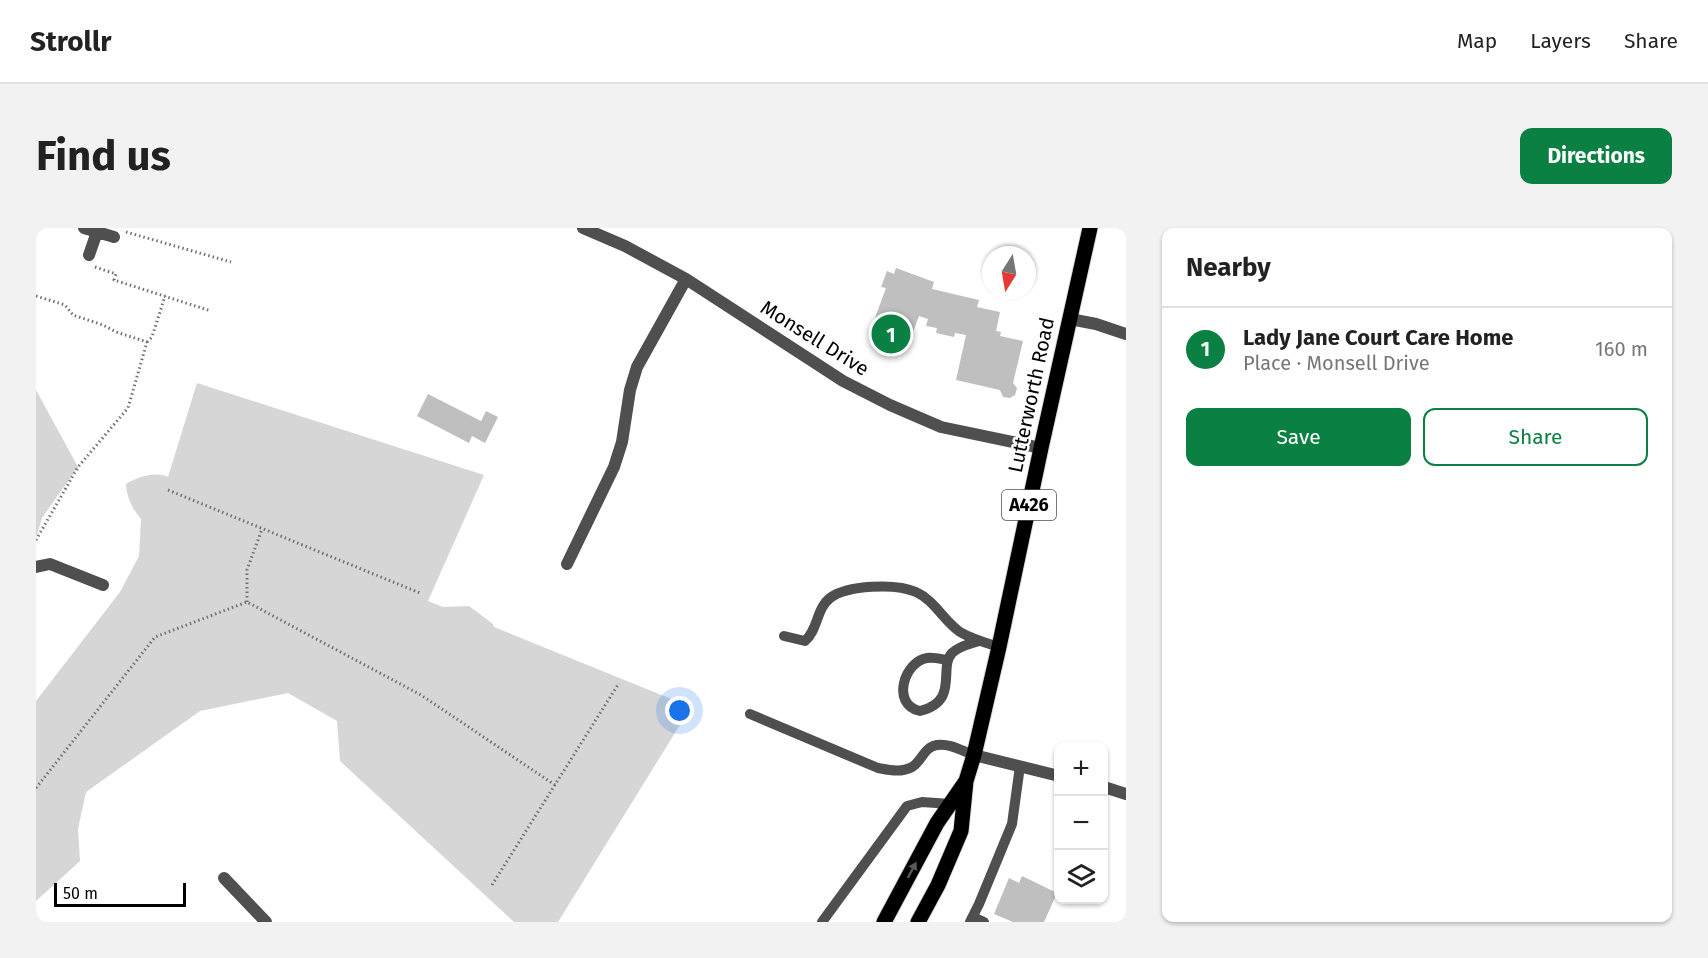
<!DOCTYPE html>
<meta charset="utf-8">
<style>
:root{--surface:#fff;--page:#f2f2f2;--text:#222;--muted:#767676;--line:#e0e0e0;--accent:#0b8043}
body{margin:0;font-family:"Fira Sans",sans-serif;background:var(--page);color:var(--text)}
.controls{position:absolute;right:18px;bottom:18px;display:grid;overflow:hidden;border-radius:12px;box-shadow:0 2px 4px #0004}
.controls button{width:54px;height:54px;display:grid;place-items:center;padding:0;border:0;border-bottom:2px solid var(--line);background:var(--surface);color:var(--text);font:30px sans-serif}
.compass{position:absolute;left:946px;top:18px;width:54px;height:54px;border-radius:50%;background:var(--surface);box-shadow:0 2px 4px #0004;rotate:191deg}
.scale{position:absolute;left:18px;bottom:15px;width:132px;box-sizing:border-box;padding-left:6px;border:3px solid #000;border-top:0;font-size:16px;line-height:21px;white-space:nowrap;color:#000;-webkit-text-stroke:4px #fff;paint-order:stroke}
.you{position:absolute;left:644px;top:483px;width:21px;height:21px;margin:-15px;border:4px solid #fff;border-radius:50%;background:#1a73e8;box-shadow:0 0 0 9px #1a73e833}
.badge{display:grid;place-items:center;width:39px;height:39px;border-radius:50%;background:var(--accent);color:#fff;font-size:20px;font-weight:700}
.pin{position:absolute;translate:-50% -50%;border:3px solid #fff;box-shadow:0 2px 6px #0006}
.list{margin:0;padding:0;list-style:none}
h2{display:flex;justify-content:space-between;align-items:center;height:78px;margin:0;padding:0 24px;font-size:26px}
h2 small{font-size:20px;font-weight:400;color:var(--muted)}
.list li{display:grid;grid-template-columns:39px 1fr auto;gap:18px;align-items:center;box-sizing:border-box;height:84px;padding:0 24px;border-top:2px solid var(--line)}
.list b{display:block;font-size:22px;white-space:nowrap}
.list p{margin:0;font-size:20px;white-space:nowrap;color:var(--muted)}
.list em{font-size:20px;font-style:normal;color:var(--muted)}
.actions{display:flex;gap:12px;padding:18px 24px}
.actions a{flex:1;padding:14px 0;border:2px solid var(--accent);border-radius:12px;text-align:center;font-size:21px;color:var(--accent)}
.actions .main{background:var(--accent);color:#fff}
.icon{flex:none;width:33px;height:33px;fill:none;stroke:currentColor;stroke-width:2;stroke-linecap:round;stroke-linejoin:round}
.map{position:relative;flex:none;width:1090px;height:694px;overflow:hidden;border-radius:12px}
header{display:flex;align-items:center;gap:36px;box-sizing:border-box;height:84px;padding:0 30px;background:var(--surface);border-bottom:2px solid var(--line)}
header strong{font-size:28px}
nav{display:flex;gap:33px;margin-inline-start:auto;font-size:21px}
.intro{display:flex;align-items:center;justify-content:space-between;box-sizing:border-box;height:144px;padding:0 36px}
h1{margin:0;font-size:42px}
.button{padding:15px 27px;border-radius:12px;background:var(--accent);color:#fff;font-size:21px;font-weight:700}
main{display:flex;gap:36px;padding:0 36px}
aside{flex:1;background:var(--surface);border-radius:12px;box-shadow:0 2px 4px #0004}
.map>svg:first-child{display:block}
.green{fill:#d6d6d6}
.building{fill:#bfbfbf}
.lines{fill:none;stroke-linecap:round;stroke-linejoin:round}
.primary-casing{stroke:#dbdbdb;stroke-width:17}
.path{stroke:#717171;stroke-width:3;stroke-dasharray:1.5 3;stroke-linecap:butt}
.service{stroke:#4f4f4f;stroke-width:10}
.minor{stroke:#4f4f4f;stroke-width:12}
.primary{stroke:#000;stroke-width:15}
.oneway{fill:#595959}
.labels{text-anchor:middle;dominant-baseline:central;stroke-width:5;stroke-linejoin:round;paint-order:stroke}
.shield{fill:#fff;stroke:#4c4c4c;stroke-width:1.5}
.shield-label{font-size:18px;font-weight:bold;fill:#000}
.street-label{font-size:20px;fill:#000;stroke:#fff}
</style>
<header>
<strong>Strollr</strong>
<nav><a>Map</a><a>Layers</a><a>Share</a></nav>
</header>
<div class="intro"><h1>Find us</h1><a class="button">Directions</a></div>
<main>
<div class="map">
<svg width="1090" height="694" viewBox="0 0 1090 694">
<rect width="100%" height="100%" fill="#fff"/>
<!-- green -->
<path class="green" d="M161 155 448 247 392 373 407 379 433 378 457 396 458 399 655 479 522 694H478L304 533 301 493 252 465 164 483 50 564 42 601 44 633 0 673V473L84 364 103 328 105 291C96 280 91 270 90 256 101 249 120 243 132 249Z
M0 162 42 239 6 290 0 310Z"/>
<!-- building -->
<path class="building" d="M860 40 898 54 896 61 943 72 941 79 964 84 960 103 965 104 964 108 987 113 977 155 981 160 979 167 974 170 967 169 964 162 920 152 930 107 919 105 918 109 900 105 901 100 890 98 892 91 883 88 871 120 833 106 850 60 845 59 851 43 858 46Z
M392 166 445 193 450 183 462 189 449 215 436 208 433 215 381 188Z
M986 648 1021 665 1008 694H977L958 686 973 650 983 655Z"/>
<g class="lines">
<!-- primary casing -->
<g class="primary-casing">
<path id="primary" d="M848 694 901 595 930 553
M882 694 902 657 925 603 930 553 938 527 963 419 1005 220 1054 0"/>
</g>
<!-- path -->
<path class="path" d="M90 4 195 34
M59 39 80 46 78 52 175 83
M0 68 29 77 37 87 67 97 80 104 111 114 92 180 42 239 0 312
M111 114 116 109 129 68
M132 262 384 365
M211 374V342L226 301
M0 560 119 409 211 374 385 467 519 557
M456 657 583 455"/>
<!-- service -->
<path class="service" d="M748 408 769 413C782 402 780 381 794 370 811 357 860 355 880 364 898 372 908 393 924 404 936 411 950 415 963 419
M911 432C905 431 897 429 891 430 869 433 854 476 884 483 924 473 902 440 916 425 923 418 934 416 943 413
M714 486 842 540C853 542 865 545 876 539 886 533 888 519 901 517 914 515 926 523 938 527
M937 689 948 694
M786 694 871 578 886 574 914 576
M934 694 943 676 976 596 984 538"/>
<!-- minor -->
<path class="minor" d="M48 0 78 9
M547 0 589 18 650 51 807 153 854 177 905 199 1005 220
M53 27 61 4
M1034 91 1060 96 1090 106
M531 336 578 239 586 214 594 162 601 139 650 51
M0 339 14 336 67 357
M938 527 1023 548
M1068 559 1090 566
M188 650 230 694"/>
<!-- primary -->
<use href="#primary" class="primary"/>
</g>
<!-- one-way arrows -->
<defs><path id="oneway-solid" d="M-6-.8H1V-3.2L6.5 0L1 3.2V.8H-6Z" transform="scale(1.5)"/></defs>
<use class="oneway" href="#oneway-solid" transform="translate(876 642) rotate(-62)"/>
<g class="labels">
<!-- shield labels -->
<rect class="shield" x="966" y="262" width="54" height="30" rx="4.5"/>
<g class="shield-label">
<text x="993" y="277">A426</text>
</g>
<!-- street labels -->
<g class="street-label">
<text transform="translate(779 110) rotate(32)">Monsell Drive</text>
<text transform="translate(995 167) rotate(-78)">Lutterworth Road</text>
</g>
</g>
</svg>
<div class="controls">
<button>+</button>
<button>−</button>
<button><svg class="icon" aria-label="layers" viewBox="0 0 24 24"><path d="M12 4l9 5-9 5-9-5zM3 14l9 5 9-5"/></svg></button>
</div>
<svg class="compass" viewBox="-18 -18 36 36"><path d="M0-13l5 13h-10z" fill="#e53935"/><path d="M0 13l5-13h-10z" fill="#767676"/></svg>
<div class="scale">50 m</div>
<div class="you"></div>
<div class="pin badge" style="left:855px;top:106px">1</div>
</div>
<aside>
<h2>Nearby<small></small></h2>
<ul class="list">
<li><span class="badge">1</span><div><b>Lady Jane Court Care Home</b><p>Place · Monsell Drive</p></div><em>160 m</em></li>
</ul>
<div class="actions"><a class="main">Save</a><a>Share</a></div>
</aside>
</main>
